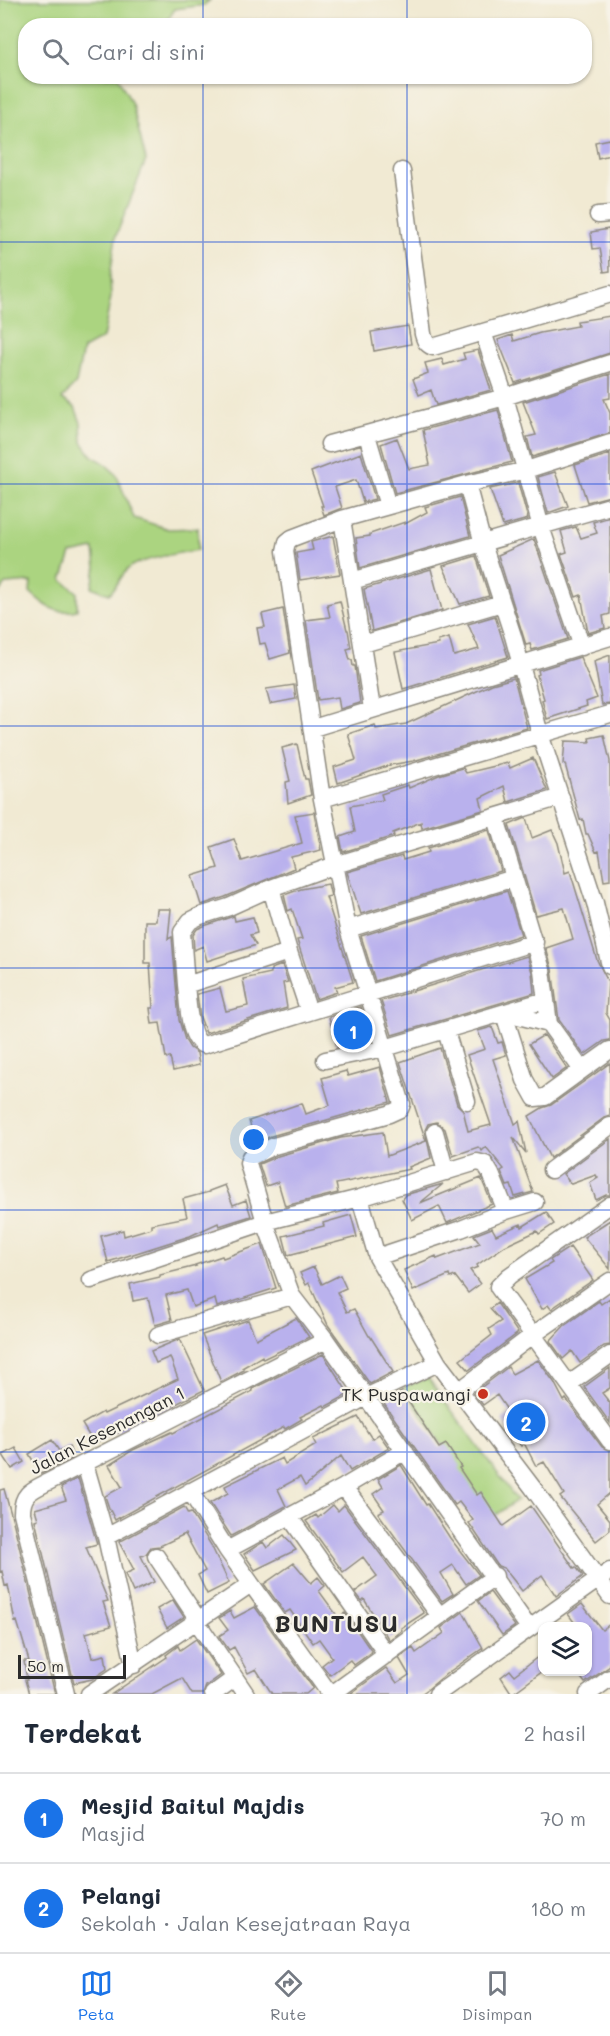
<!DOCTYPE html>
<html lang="id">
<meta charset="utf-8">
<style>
:root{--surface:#fff;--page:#f6f6f7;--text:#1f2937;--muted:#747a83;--line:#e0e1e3;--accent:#1a73e8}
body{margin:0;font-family:Mali,sans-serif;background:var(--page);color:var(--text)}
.controls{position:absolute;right:18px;bottom:18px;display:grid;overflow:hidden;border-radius:12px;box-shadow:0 2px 4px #0004}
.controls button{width:54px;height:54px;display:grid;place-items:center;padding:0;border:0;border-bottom:2px solid var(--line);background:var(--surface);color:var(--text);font:30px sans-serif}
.scale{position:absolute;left:18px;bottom:15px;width:108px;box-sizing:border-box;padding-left:6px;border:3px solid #2b2b2b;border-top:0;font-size:16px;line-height:21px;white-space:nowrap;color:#2b2b2b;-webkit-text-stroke:4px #f7f3e8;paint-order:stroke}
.you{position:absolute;left:254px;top:1140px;width:21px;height:21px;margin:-15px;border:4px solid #fff;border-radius:50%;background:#1a73e8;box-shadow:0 0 0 9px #1a73e833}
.badge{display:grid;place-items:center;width:39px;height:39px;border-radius:50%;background:var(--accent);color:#fff;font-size:20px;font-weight:700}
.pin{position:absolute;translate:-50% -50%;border:3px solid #fff;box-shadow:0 2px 6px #0006}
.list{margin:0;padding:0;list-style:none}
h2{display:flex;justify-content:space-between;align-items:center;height:78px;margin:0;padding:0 24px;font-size:26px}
h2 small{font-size:20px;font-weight:400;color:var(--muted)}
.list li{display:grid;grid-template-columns:39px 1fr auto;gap:18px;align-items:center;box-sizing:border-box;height:90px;padding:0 24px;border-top:2px solid var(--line)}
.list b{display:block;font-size:22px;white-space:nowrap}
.list p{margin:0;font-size:20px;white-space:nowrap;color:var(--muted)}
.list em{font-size:20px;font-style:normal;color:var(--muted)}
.icon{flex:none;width:33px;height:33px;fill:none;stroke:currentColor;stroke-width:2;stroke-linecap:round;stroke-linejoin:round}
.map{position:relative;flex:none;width:610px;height:1694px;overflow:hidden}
.search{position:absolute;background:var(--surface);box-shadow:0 2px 4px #0004;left:18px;right:18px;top:18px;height:66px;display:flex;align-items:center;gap:15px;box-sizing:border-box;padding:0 21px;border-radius:24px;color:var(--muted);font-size:22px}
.sheet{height:258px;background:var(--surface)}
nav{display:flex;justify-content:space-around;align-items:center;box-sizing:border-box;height:84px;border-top:2px solid var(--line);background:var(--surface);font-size:16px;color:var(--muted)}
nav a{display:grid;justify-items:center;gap:3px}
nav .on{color:var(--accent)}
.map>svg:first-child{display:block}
.green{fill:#abd480;stroke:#6b8056;stroke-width:1.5}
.building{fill:#b9b1ed}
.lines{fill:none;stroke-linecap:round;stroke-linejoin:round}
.street-casing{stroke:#8e8a7f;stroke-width:19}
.street{stroke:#fff;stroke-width:16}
.grid{fill:none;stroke:#1d4ed8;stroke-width:1.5;stroke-opacity:0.55}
.poi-dot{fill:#c8321e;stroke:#f7f3e8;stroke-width:2}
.labels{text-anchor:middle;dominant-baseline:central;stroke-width:4.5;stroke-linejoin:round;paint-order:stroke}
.poi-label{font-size:18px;fill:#2b2b2b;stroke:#f7f3e8;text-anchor:end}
.street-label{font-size:18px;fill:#2b2b2b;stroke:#f7f3e8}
.district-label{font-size:24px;font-weight:bold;letter-spacing:1.5px;fill:#2b2b2b;stroke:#f7f3e8}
</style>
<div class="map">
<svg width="610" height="1694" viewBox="0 0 610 1694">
<rect width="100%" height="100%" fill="#f7f3e8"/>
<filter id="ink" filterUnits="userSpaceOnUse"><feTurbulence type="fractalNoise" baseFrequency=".0167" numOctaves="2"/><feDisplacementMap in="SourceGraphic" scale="12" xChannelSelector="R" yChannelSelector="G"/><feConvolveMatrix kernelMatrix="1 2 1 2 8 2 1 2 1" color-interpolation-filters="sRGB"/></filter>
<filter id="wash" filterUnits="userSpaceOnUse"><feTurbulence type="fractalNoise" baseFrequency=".008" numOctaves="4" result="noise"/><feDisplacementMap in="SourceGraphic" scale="24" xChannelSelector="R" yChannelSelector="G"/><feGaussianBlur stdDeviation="1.35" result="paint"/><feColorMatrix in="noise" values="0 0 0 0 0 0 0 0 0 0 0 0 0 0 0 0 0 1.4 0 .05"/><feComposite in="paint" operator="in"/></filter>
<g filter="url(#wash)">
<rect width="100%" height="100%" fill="#f1ead3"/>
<!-- green -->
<path class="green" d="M0 0H210L204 5 175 9 164 25 26 26V76L118 77 132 104 146 160 116 236 110 277 111 297 103 338 83 349 76 383 62 399 75 407 81 423 82 442 92 456 103 462 116 474 134 518 168 529 198 528V550C184 552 140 559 129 568 121 575 117 587 109 594L92 587 96 568 94 549 71 554 62 580 77 592V610C55 615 45 606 30 592L31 582 6 584 0 592Z
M428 1378 517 1500 491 1518 403 1387Z"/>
<g id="blocks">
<!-- building -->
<path class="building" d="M610 139V155L598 158 595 142Z
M609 229 610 271 604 272 600 248 593 249 591 232Z
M610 316V353L515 383 498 340 512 335 514 341 540 333 578 326 577 321Z
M408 326 411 344 374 351 371 332Z
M478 350 491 390 436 405 431 390 419 395 413 379 428 373 425 363 442 359 444 365 465 359 463 353Z
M610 374V398L604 399 610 413V433L532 457 527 437 536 435 523 402Z
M498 410 512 462 395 493 381 444 397 438 409 469 430 465 423 430Z
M361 453 375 499 363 502 356 480 335 487 342 508 324 515 321 506H323L311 472Z
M610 454V496L587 502 575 465Z
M555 472 568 506 548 513 538 477Z
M518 483 528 519 503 526 490 489Z
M460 497 470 536 360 568 356 538 370 536V534L405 522V524L427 512 425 507Z
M610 517V614L603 616 605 628 588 633 581 595 576 597 561 554 567 552 561 531 576 527 581 538 597 533 593 522Z
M333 536 340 574 300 580 296 553 313 550 311 542Z
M534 539 568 639 532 650 530 644 526 645 498 555Z
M476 556 489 596 460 604 443 566Z
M431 569 442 610 372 631 364 589Z
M340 601 347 630H348L351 648 347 649 350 660H352L353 666H355L360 703 340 709 338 697 318 700 306 620 330 617 327 604Z
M283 609 290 653 270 659 265 643 260 644 257 628 265 627 262 614Z
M495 616 508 657 403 689 395 652 439 644 438 641 449 638 454 656 479 649 468 624Z
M610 655V704L602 705 594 661Z
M580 657 597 698 586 702 587 706 547 719 542 700 544 699 537 675 539 674 538 670Z
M514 678 527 728 413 761 390 765 338 783 334 767 356 760 348 734 375 725 376 729 406 724 492 684Z
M294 685 296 699 270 704 266 689Z
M604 735 610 761V880L604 881 599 851 596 852 588 834H586L583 819 580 820 565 764H563L565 741 590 742 589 738Z
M297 744 305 779H308L311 795 288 803 286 782 290 781 282 748Z
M533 758 547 790 508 802 504 786 480 798 483 810 422 828 421 822 393 833 394 836 343 852 340 837 355 832 350 806 383 800 381 794 408 785 409 788 439 775 463 768 466 773 508 763 510 768Z
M314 812 321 850 291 857 294 868 225 897 201 905 192 876 218 868 211 847 234 839 242 861 302 843 295 815Z
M526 818 532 838 552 830 558 843 565 873 570 871 597 960 608 982 606 1013 610 1020V1040L604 1041 584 1055 559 1020 552 969 546 948 573 939 564 908 536 915 509 825Z
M489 830 501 871 361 914 347 872 402 856 403 860 429 852 428 848Z
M328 884 331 896 326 897 353 982 335 987 337 992 316 999 297 940 302 939 292 909 288 911 284 895 301 889Z
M507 891 521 935 375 981 361 936Z
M157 909H171L168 939 172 937 179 1020 185 1040 190 1048 197 1053 199 1065 173 1071 170 1057 166 1058 160 1023 152 1024 150 1008H153L150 963H145V921H156Z
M234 916 235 921 253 917 257 933 250 935 256 945 207 961 203 946 194 950 193 935 197 929 204 926Z
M527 956 532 972 534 993 392 1035 381 1001Z
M282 965 288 982 283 983 287 1008 206 1033 200 1017 197 994 220 988 226 1011 248 1006 243 979 271 973V969Z
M361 1007 371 1040 337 1047 329 1017Z
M492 1027 498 1043 502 1042 506 1055 493 1059 515 1124 519 1121 526 1153 513 1137 533 1192 515 1197 511 1185 507 1186 501 1171 504 1169 486 1147 482 1151 478 1147 453 1156 445 1129 437 1122 428 1124 425 1130 431 1158 409 1167 410 1169 336 1184 338 1193 285 1206 278 1182 266 1186 259 1164 278 1156 341 1138 383 1132 387 1156 426 1141 400 1062 440 1048 457 1104 463 1110 468 1131 491 1125 467 1055 485 1049 478 1031Z
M544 1035 567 1068 552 1079 529 1044Z
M610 1063V1116L604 1118 550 1158 529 1116 542 1108 551 1105Z
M380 1067 390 1102 271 1136 256 1143 249 1121 302 1103 306 1114 330 1105 322 1078 346 1071 348 1076Z
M610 1139V1195H606L596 1200 590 1183 598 1178 596 1175 571 1184 563 1174Z
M481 1178 492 1204 447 1223 439 1206 412 1220 402 1199 405 1195 443 1184 420 1203Z
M225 1185 233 1205 246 1200 251 1216 219 1226 218 1223 190 1236 108 1262 101 1236 123 1230 124 1236 151 1228V1224L187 1217 183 1199 209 1192V1191Z
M546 1212 554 1224 539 1234 537 1231 505 1246 477 1265 478 1267 470 1270 480 1284 468 1293 455 1276 450 1278 449 1275 413 1291 404 1270 436 1256 437 1259 480 1243 474 1235 492 1228 496 1235 521 1224 522 1227Z
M351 1215 357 1237 288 1255 283 1236 324 1226 323 1223Z
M610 1220V1269L584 1237Z
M262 1244 276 1288 217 1307 215 1299 193 1307 187 1290 166 1295 172 1320 155 1325 148 1298 133 1301 130 1284 160 1277V1275L196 1266 195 1265 222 1256 223 1258Z
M570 1247 593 1280 551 1309 548 1305 542 1309 525 1279 552 1263 550 1260Z
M314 1267 322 1284 340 1275 346 1288 337 1292 347 1312 354 1309 369 1336H370L393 1372 370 1384 328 1325 309 1283 306 1285 300 1273Z
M610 1298V1345L604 1346 580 1363 572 1351 563 1359 550 1341 564 1326 599 1301 601 1304Z
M497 1303 518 1333 469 1370 460 1360 492 1335 489 1329 501 1321 490 1309Z
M296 1318 309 1337 263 1359 262 1356 242 1368 244 1370 221 1382 202 1335 248 1320 256 1339Z
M180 1339 204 1390 118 1433 117 1430 94 1444 82 1424 103 1412 104 1414 178 1379 170 1357 156 1363 151 1351Z
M323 1354 349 1394 325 1407 324 1405 300 1417 302 1419 285 1429 284 1427 115 1520 109 1508 105 1496 122 1487 109 1465 133 1450 172 1432 173 1433 253 1391 252 1389Z
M538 1360 554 1382 564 1401 566 1399 602 1447 610 1451V1493L597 1504 610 1520V1530L596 1541 560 1497 564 1494 544 1462 536 1466 524 1443 521 1446 502 1420 510 1414 497 1395 483 1405 474 1393 508 1367 512 1374Z
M610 1368V1388L602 1393 610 1403V1423L584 1387Z
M402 1392 439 1448 446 1444 461 1467 459 1468 477 1495 481 1492 503 1526 531 1506 574 1568 576 1567 583 1576 556 1596 542 1575 522 1591 504 1568 498 1566 469 1523 473 1520 459 1502 455 1505 382 1401Z
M358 1417 372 1439 379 1434 389 1448 350 1471 341 1456 305 1486 300 1477 278 1489 286 1506 231 1536 210 1503 228 1493 225 1486 282 1458 285 1464 316 1445 313 1439Z
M52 1440 59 1451 69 1446 73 1458 41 1474 29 1454Z
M16 1448 24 1462 12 1469 3 1455Z
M401 1465 426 1505 428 1504 450 1538 479 1575 466 1584 453 1565 441 1573 453 1594 442 1601 378 1513 384 1510 373 1494 383 1487 378 1479Z
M78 1478 97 1544 86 1547 108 1601 103 1602 111 1626 86 1633 92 1658 105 1655 107 1669 92 1679 74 1683 35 1520 38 1519 35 1509 66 1500 61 1487Z
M4 1489 14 1525 55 1694H29L25 1680H27L24 1661H29L17 1621 15 1622 8 1585 5 1586 2 1571 0 1572V1490Z
M333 1505 338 1511 344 1505 424 1613 401 1628 402 1630 389 1640 364 1599 362 1601 355 1592 377 1576 363 1557 343 1572 306 1521 316 1515 318 1518Z
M184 1507 188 1514 191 1513 211 1545 229 1583 207 1594 198 1575 205 1571 185 1534 160 1546 151 1547 146 1554 141 1556 154 1582 133 1592 125 1574 134 1570 119 1542Z
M284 1535 296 1550 255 1570 244 1554 263 1542 267 1548Z
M294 1563 311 1583 318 1577 325 1586 319 1591 338 1617 345 1613 372 1652 354 1665 350 1660 330 1675 322 1665 332 1657 319 1639 313 1643 290 1610 285 1613 264 1584Z
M490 1592 515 1626 502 1635 478 1601Z
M173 1600 184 1617 167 1628 157 1609Z
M582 1604 602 1630 610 1624V1666L585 1683 576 1671H588V1626H577L568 1614Z
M255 1607 313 1688 306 1694H272L256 1669 248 1673 234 1647 229 1650 219 1636 228 1630 219 1618 230 1611 234 1618Z
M463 1612 483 1648 446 1674 428 1689 421 1694H350L386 1668 397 1683 409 1675 399 1658 413 1648 416 1653 444 1633 441 1628Z
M196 1639 221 1675 206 1686 203 1694H192L182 1678 152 1694H112L167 1657 166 1655 178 1646 180 1650Z
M543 1653V1671L512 1694 501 1677 510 1670 514 1675Z"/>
</g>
</g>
<g filter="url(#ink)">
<use href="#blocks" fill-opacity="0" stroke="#8e8a7f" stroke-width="1.5"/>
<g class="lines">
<!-- street casing -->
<g class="street-casing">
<path id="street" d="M402 171 423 334C425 341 426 344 433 347L610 294
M598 215 610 214
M483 332 505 397 541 527 582 647
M367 435 388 506
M610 443 526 470 467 484 342 519 352 581 610 506
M329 444 505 397 610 363
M467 484 483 544 513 636 540 734 595 903 610 966
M342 519 292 538 287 542 285 551 322 799 348 929 402 1104 400 1109 389 1114 274 1146 250 1157 248 1163 265 1222 292 1296 326 1340 529 1628
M352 581 372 709
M363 644 502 603
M313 728 610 637
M322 799 610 714
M496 818 542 970 549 1024 582 1070 610 1050
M271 888 289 952 309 1012 535 942
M348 929 514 878
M289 952 186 985 182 932 190 921 200 916 229 907 271 888 335 865 561 797
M186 985C188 1000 188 1040 204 1045L309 1012
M507 1013 549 1024
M504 1014 525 1080 535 1098 545 1097 582 1070
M446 1031 467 1101
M325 1060 385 1048 546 1000
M435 1132 446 1172
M551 1170 610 1126
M360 1198 377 1257 438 1363 533 1488 610 1596
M610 1205 509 1276 498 1287 610 1441
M506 1211 535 1202
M91 1280 265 1222 360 1198 477 1162 485 1164 491 1174 506 1211 461 1229 377 1257
M158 1335 292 1296
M569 1384 610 1355
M459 1391 533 1335 610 1281
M85 1464 106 1537 134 1665
M344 1487 440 1616
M190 1491 227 1550 330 1694
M289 1516 387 1655
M106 1537 366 1397 438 1363
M227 1550 344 1487 405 1451
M156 1556 199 1621
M197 1622 246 1694
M66 1694 22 1513C22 1493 32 1490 48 1482L326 1340
M89 1694 251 1584
M213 1694 235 1678
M332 1694 495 1576
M437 1694 610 1571
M588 1694 610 1678"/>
</g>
<!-- street -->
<use href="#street" class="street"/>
</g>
</g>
<!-- grid -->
<path class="grid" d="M203 0V26M407 0V26M203 76V1694M407 76V1694M0 242H610M0 484H610M0 726H610M0 968H610M0 1210H610M0 1452H610"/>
<!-- markers -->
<circle class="poi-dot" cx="483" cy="1394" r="6"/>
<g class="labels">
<!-- poi labels -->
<g class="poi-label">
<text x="471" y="1394">TK Puspawangi</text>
</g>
<!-- street labels -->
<g class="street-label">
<text transform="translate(107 1430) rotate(-27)">Jalan Kesenangan 1</text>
</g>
<!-- district labels -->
<g class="district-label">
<text x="337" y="1622">BUNTUSU</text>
</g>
</g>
</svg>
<div class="controls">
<button><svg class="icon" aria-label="layers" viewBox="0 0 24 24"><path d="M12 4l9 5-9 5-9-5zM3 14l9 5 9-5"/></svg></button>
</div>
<div class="scale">50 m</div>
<div class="you"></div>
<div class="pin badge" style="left:353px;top:1030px">1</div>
<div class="pin badge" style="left:526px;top:1422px">2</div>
<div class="search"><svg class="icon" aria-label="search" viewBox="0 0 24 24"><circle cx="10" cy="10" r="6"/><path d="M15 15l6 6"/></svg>Cari di sini</div>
</div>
<section class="sheet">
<h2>Terdekat<small>2 hasil</small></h2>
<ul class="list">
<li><span class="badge">1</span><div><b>Mesjid Baitul Majdis</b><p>Masjid</p></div><em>70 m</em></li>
<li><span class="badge">2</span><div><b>Pelangi</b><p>Sekolah · Jalan Kesejatraan Raya</p></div><em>180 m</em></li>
</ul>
</section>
<nav>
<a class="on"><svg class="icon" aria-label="map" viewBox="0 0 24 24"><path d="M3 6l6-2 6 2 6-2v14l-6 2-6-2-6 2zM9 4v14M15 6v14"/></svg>Peta</a>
<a><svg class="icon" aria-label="directions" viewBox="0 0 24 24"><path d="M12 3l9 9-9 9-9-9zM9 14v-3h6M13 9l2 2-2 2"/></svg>Rute</a>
<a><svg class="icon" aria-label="saved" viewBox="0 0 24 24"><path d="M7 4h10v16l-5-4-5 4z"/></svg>Disimpan</a>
</nav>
